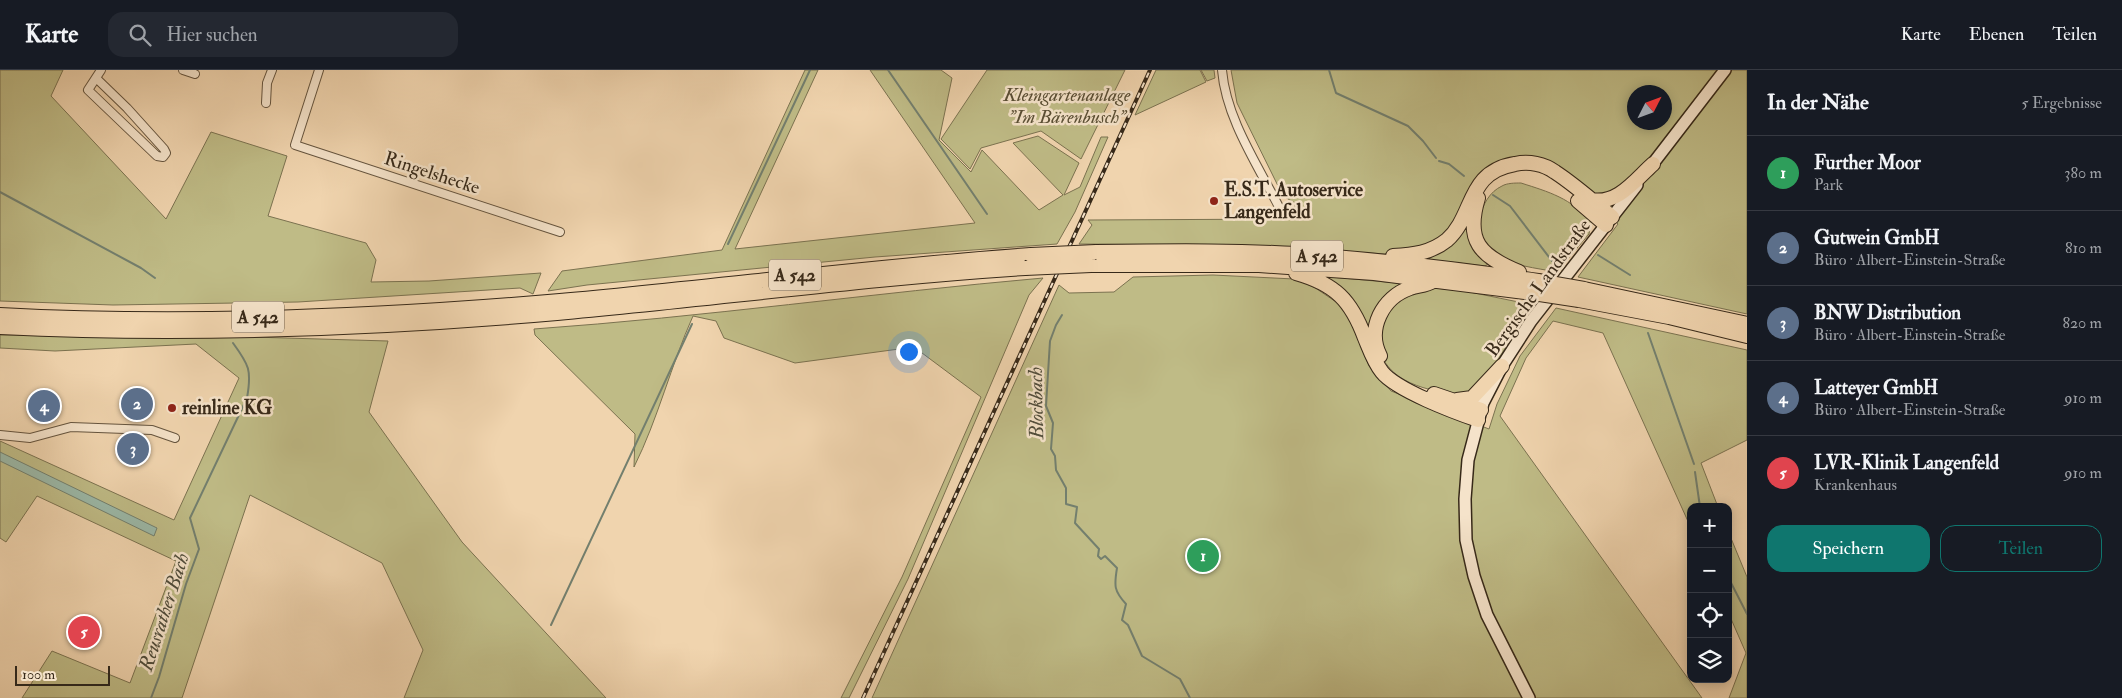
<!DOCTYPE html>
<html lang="de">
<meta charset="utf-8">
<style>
:root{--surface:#171b24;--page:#242831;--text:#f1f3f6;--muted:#9ea1a6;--line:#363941;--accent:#0f766e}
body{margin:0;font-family:"IM FELL Double Pica",serif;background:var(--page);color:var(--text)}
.controls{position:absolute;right:15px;bottom:15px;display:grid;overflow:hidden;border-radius:10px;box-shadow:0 2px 12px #0003}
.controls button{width:45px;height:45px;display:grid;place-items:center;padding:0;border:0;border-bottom:1px solid var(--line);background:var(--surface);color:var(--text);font:25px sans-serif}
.compass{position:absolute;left:1627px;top:15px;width:45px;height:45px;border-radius:50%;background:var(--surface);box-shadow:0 2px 12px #0003;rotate:48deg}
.scale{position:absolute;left:15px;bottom:12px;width:95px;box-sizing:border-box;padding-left:5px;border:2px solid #372919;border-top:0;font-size:14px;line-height:18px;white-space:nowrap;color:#372919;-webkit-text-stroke:4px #f5e3ca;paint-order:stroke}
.you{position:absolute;left:908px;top:281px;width:18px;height:18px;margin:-12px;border:4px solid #fff;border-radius:50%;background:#1a73e8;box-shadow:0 0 0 8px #1a73e833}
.badge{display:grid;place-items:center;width:32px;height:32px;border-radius:50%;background:var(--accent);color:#fff;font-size:16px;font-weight:700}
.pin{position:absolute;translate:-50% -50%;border:2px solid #fff;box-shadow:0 1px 5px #0006}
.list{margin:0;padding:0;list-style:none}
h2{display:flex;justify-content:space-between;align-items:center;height:65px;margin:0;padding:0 20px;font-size:21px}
h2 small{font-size:16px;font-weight:400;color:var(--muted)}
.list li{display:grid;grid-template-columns:32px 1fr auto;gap:15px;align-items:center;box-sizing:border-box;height:75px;padding:0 20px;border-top:1px solid var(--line)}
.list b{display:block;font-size:19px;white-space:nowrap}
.list p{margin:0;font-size:16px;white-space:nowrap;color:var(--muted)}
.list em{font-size:16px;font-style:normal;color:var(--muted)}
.actions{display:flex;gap:10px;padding:15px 20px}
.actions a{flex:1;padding:11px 0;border:1px solid var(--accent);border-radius:15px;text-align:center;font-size:18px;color:var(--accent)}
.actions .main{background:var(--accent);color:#fff}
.icon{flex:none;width:28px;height:28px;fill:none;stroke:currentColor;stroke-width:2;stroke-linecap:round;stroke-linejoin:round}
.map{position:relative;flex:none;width:1747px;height:628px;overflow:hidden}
header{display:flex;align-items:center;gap:30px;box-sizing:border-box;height:70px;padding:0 25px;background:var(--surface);border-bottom:1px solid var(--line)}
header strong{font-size:24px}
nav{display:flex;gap:28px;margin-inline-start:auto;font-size:18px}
.search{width:350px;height:45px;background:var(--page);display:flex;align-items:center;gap:12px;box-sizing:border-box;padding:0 18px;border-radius:15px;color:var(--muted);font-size:19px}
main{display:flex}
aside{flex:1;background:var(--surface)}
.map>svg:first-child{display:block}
.green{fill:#bfbb86;stroke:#7b7250;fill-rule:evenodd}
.water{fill:#9bb8a7;stroke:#737f6e}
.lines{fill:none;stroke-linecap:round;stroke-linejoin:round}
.stream{stroke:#737f6e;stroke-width:2}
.street-casing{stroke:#65543e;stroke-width:10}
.secondary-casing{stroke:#372919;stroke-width:14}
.highway-casing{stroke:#372919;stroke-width:16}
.street{stroke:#f5e3ca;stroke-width:8}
.secondary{stroke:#f5e3ca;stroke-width:11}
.highway{stroke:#f0d4ae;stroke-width:14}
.rail-casing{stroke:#372919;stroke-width:4}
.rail{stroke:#f5e3ca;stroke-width:2;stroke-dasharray:5.5;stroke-linecap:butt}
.highway-bridge-casing{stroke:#372919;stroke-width:16;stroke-linecap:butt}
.highway-bridge{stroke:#f0d4ae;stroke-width:14}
.poi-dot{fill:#8f2418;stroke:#f5e3ca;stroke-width:2}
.labels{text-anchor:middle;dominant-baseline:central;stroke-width:5;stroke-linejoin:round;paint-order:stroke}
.shield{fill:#f5e3ca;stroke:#70614e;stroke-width:1}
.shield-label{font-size:18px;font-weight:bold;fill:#372919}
.park-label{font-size:19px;font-style:italic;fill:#594e34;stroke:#f5e3ca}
.street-label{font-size:19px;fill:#372919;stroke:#f5e3ca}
.poi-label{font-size:19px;font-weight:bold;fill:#372919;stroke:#f5e3ca;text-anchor:start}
.water-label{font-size:20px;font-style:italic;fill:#504d3c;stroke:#f5e3ca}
</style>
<header>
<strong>Karte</strong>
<div class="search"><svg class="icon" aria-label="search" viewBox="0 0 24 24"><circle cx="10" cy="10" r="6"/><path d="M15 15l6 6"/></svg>Hier suchen</div>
<nav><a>Karte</a><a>Ebenen</a><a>Teilen</a></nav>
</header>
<main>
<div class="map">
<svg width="1747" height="628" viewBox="0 0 1747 628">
<rect width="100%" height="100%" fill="#f0d4ae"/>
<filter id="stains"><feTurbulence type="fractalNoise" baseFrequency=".004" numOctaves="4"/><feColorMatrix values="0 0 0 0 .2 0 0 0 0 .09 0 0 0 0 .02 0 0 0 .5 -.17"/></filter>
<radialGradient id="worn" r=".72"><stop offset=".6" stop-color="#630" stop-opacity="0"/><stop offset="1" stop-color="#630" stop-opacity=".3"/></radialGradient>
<!-- green -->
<path class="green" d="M0 0H63L51 26 166 149 211 62 287 86 268 146 366 173 376 190 371 212 429 211 541 203 533 224 520 218 298 232 113 235 0 231Z
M805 0H818L735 179 975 153 870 0H941L952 8 939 70 971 102 982 80 1039 140 1063 125 1013 73 1038 66 1079 93 1064 125 1080 117 1101 67H1108L1075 142 1057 174 875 187 587 215 548 221 562 201 722 180Z
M987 0H1125L1081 89 1041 61 981 78 970 99 941 69Z
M1156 0H1200L1206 12 1135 45Z
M1201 0H1214L1215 8 1207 11Z
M1231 0H1747V244L1578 207 1618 154 1592 126 1568 109 1506 92 1443 169 1401 185 1241 175 1079 174 1092 155 1088 150 1294 149 1295 133 1283 126 1237 33ZM1634 22H1664V52H1634Z
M1521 113C1549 122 1571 128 1591 152L1589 164 1557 202C1536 198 1512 196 1494 184 1470 169 1478 127 1502 116 1507 113 1515 113 1521 113Z
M1469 141 1475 181 1488 194 1485 196 1423 189Z
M1213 205 1294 209 1314 217 1345 238 1369 296 1391 321 1489 359 1497 334 1520 286 1556 238 1747 280V370L1701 393 1718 437H1691V458L1603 263 1553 251 1526 288 1500 346 1702 628H872L1059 215 1069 223 1114 222 1133 207Z
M1320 206 1408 214 1388 226 1370 272Z
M1043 208 1029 225 908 509 849 628H841L902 507 981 327 914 277 795 293 724 268 716 251 693 246C671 295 658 349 634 397L635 364 535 265 534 259C704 247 873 223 1043 208Z
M1434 218 1465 221 1533 235 1488 305 1468 325C1438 323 1390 316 1380 281 1378 275 1380 265 1381 258 1381 249 1391 231 1401 227 1411 223 1423 221 1434 218Z
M0 265 217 266 388 271 369 342 462 472 606 628H404L423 580 382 493 250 425 182 628H22L52 581 130 613 176 491 37 426 6 472 0 468V371L174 450 239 308 196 274 55 281 0 278Z
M1728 461 1747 507V628H1729L1746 583 1728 542Z"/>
<!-- water -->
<path class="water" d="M0 382 157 458 154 466 0 391Z"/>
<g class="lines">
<!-- stream -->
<path class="stream" d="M888 0 987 144
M1329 0 1336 23 1408 56 1423 71 1436 88
M1439 91 1449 94 1464 106
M0 122 141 198 155 208
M1493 125 1510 136 1552 191 1557 193 1566 187 1576 173
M728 174 810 0
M1598 185 1630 205
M1062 245 1056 255 1050 271 1046 336 1053 353 1051 379 1055 386 1056 400 1066 418V434L1077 437 1075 453 1099 479 1098 486 1101 489 1105 486 1117 498C1114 516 1114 521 1126 534L1122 550 1128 555 1142 586 1180 609 1190 628
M1648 263 1694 394
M1695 402 1700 437
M1728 507 1747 544
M551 555 692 254
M151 628 159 607 186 514 199 479 190 448 247 328C252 300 249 295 233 273"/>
<!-- street casing -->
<g class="street-casing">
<path id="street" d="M183 0 195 4
M319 0 295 75 560 162
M1222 0C1226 48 1257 94 1279 137
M96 8 127 38 164 79 166 83 163 87 157 86 88 20 101 0
M266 33 267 13 272 0
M0 365 30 368 71 357 152 360 175 368"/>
</g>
<!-- secondary casing -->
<g class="secondary-casing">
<path id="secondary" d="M1648 100 1725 0
M1529 628 1487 545 1474 506 1466 470 1465 429 1468 390 1483 333 1502 296 1531 251 1637 115"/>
</g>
<!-- highway casing -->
<g class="highway-casing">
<path id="highway" d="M1478 128C1465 171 1480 186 1519 202
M1591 130C1618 135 1635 110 1653 94
M1578 131 1606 155
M1096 182C1171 181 1248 180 1323 186 1395 192 1466 200 1538 211
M1393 186C1413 185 1431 183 1447 170 1475 145 1466 102 1515 94 1529 91 1544 94 1555 102 1575 115 1594 132 1612 147
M1091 195H1259L1374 203 1533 223
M1296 203C1335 214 1351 230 1365 268 1370 280 1374 292 1382 302 1396 320 1455 342 1478 350
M1584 219 1747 254
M1579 230 1669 247 1747 266
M0 245C186 255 375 247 560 231 717 217 873 196 1031 185
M0 257C184 266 373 259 557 243 713 229 868 208 1025 198
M1380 286C1366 259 1383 227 1410 218 1418 215 1425 216 1433 211
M1434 324 1481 340
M1457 330 1472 328 1502 296"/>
</g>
<!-- street -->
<use href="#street" class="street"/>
<!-- secondary -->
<use href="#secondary" class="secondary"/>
<!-- highway -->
<use href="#highway" class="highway"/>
<!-- rail casing -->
<g class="rail-casing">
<path id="rail" d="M863 628 1150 0"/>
</g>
<!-- rail -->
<use href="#rail" class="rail"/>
<!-- highway-bridge casing -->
<g class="highway-bridge-casing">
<path id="highway-bridge" d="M1031 185 1096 182
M1025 198 1091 195
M1538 211 1584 219
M1533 223 1579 230"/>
</g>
<!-- highway-bridge -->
<use href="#highway-bridge" class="highway-bridge"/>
</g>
<!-- markers -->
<g class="poi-dot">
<circle cx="1214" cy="131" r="5"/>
<circle cx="172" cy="338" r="5"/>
</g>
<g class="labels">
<!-- shield labels -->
<g class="shield">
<rect x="1291" y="170.5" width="52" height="31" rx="4"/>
<rect x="769" y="189.5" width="52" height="31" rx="4"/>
<rect x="232" y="231.5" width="52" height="31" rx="4"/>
</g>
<g class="shield-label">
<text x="1317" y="186">A 542</text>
<text x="795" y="205">A 542</text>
<text x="258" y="247">A 542</text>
</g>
<!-- park labels -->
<g class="park-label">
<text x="1067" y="25">Kleingartenanlage<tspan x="1067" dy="22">"Im Bärenbusch"</tspan></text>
</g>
<!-- street labels -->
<g class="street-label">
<text transform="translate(432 103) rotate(18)">Ringelshecke</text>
<text transform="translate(1538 218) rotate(-54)">Bergische Landstraße</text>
</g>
<!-- poi labels -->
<g class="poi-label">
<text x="1224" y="120">E.S.T. Autoservice<tspan x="1224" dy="22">Langenfeld</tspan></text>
<text x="182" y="338">reinline KG</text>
</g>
<!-- water labels -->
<g class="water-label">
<text transform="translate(1036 333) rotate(-91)">Blockbach</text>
<text transform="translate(164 542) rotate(-72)">Reusrather Bach</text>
</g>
</g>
<rect width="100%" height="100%" filter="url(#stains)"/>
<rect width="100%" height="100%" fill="url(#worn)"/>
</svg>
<div class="controls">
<button>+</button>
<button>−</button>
<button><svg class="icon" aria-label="locate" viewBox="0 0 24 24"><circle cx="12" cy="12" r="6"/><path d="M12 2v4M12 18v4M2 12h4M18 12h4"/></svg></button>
<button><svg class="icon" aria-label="layers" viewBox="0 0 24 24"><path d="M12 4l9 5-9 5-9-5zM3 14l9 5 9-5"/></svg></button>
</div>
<svg class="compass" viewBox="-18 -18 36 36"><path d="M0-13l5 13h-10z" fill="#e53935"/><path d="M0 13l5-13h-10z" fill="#9ea1a6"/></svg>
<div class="scale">100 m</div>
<div class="you"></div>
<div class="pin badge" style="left:1203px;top:486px;background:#2e9e5b">1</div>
<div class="pin badge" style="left:137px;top:334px;background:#5c6f8a">2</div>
<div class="pin badge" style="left:133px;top:379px;background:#5c6f8a">3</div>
<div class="pin badge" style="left:44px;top:336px;background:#5c6f8a">4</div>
<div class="pin badge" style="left:84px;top:562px;background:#e0444e">5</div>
</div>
<aside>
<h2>In der Nähe<small>5 Ergebnisse</small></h2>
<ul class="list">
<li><span class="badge" style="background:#2e9e5b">1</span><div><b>Further Moor</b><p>Park</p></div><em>380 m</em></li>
<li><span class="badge" style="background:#5c6f8a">2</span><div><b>Gutwein GmbH</b><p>Büro · Albert-Einstein-Straße</p></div><em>810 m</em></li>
<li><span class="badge" style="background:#5c6f8a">3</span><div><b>BNW Distribution</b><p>Büro · Albert-Einstein-Straße</p></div><em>820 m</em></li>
<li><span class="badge" style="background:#5c6f8a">4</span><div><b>Latteyer GmbH</b><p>Büro · Albert-Einstein-Straße</p></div><em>910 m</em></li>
<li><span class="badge" style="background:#e0444e">5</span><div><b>LVR-Klinik Langenfeld</b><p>Krankenhaus</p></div><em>910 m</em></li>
</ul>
<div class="actions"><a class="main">Speichern</a><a>Teilen</a></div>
</aside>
</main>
